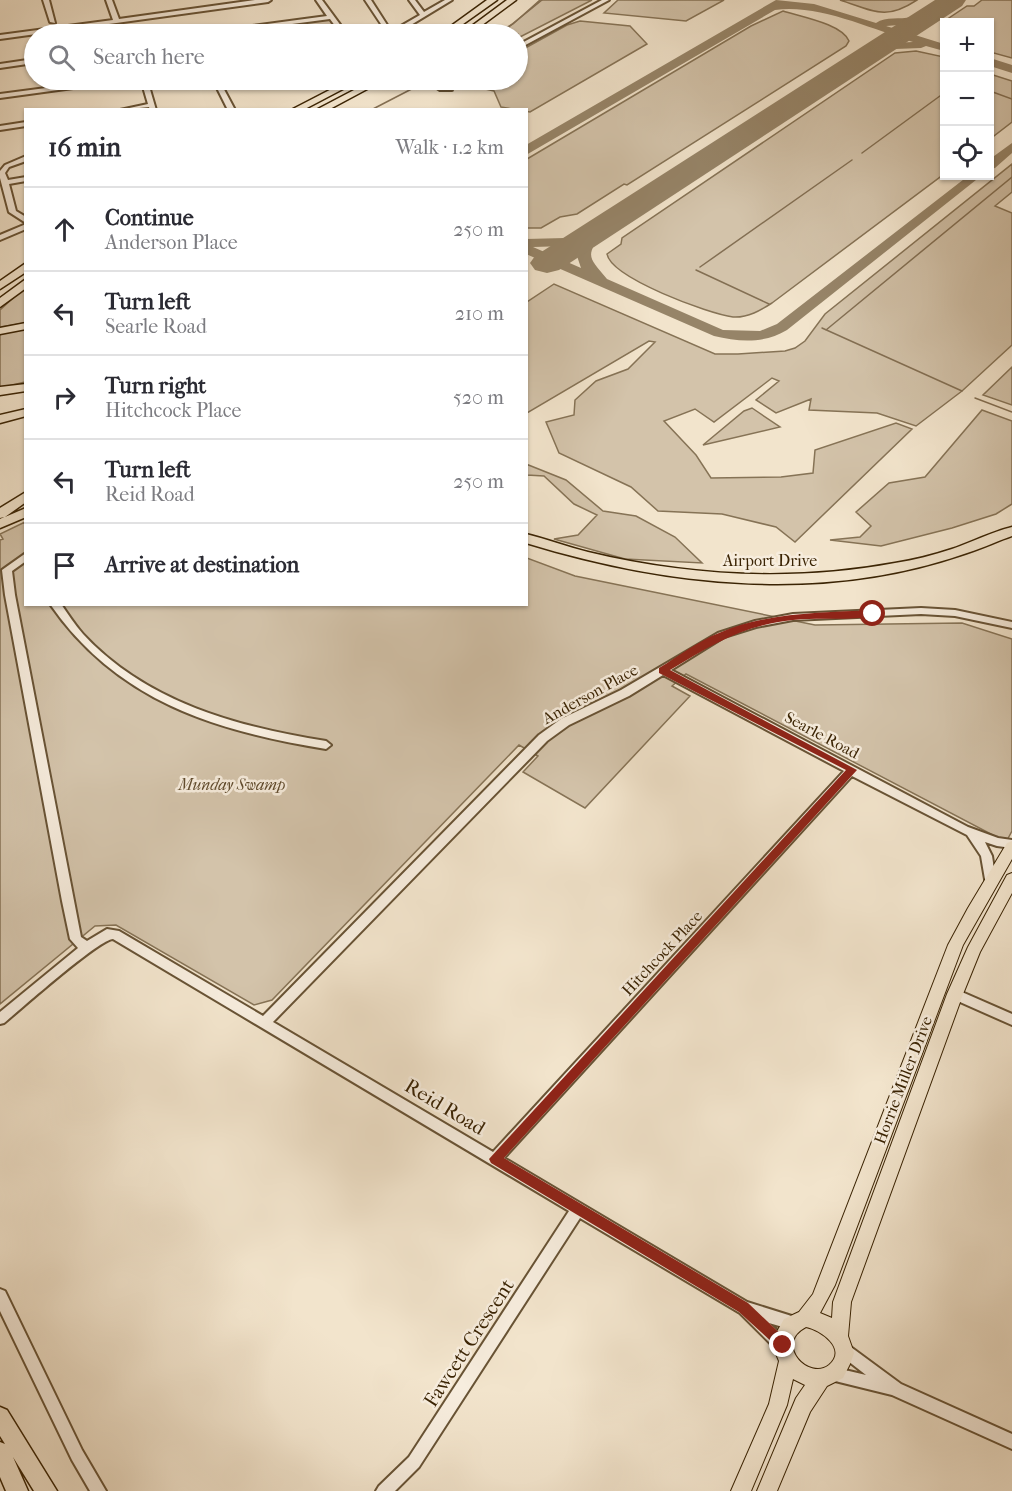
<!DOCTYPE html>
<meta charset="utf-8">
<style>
:root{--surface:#fff;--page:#f7f7f7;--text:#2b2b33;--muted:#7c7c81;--line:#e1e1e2}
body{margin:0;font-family:"IM FELL French Canon",serif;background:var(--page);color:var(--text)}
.controls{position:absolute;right:18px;top:18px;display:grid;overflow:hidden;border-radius:0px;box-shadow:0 2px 4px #0004}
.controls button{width:54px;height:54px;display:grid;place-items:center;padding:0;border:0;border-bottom:2px solid var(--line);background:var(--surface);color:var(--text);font:30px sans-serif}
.stop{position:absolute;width:18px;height:18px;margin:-14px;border:4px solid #8f2418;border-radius:50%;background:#fff}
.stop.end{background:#8f2418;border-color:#fff;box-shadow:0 2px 6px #0008}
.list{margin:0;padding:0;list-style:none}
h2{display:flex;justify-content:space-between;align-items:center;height:78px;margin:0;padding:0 24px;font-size:26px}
h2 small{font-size:20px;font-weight:400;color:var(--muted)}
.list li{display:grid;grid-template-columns:39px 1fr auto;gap:18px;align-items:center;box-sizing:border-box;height:84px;padding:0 24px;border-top:2px solid var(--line)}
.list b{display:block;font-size:22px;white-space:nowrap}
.list p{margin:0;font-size:20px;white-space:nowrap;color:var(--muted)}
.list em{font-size:20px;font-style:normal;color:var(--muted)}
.icon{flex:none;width:33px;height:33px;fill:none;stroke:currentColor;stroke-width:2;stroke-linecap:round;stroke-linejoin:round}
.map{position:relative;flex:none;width:1012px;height:1491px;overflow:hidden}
.search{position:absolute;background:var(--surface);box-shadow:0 2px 4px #0004;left:24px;top:24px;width:504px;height:66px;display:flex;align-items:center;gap:15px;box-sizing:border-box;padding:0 21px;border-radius:33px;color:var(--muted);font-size:22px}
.panel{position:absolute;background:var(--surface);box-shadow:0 2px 4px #0004;left:24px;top:108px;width:504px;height:498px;border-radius:0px}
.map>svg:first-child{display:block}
.green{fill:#d3c3aa;stroke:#867356;stroke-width:1.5}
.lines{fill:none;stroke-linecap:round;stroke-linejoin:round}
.stream{stroke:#836f53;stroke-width:1.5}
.taxiway{fill:#968468;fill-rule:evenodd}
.runway{fill:#968468;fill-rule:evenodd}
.minor-casing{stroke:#685335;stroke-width:4}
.major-casing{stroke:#3a2303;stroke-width:2}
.highway-casing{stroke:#3a2303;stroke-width:3}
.minor{fill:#f7edde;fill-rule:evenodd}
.major{fill:#f2e4cc;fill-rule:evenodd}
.highway{fill:#f2e4cc;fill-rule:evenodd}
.route{fill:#8f2418}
.labels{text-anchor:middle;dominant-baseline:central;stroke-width:5;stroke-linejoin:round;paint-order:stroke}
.street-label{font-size:16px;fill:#3a2303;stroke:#f7edde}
.park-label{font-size:16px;font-style:italic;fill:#604b2d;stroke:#f7edde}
.near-street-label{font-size:20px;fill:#3a2303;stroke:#f7edde}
</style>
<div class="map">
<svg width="1012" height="1491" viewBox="0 0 1012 1491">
<rect width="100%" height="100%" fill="#f2e4cc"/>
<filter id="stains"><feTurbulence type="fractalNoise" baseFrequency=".00333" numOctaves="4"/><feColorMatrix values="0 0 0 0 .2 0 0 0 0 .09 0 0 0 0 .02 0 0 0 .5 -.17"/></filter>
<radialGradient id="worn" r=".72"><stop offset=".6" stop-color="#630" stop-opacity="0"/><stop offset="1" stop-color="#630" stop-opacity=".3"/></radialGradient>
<!-- green -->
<path class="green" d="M540 0H592L518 38V34H494L513 24Z
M618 0H724L686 21 604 13Z
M840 0H917C885 21 874 11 840 0Z
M982 0H1012V58L990 52V22H944V33L941 28 943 22 967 6H974Z
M783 11C802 17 842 24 849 41L846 46 627 185 624 184 577 214 560 217 541 228H527V159L751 26Z
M329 18 339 34H173L174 32 216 34Z
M580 21 630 26 647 44 530 112 501 107 494 91 459 83 465 80H518V52L567 25Z
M916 51 944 57V174L772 303C761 310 748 318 733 317 709 314 611 278 607 254L621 244 622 238 895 53Z
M990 74 1012 81V122L990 139Z
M1012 164V192L995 206 1012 213V345L962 391 916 426 877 413 809 410 811 399 776 413 756 400 779 381 772 378 714 422 695 409 664 421 696 455 711 478 781 477 813 473 815 450 896 423 912 429 795 542 776 527 722 514 658 511 631 487 559 453 546 422 574 415 575 400 596 381 628 369 655 342 649 341 527 413V302L554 284 715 354H738L785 351 795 348 805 341 825 314Z
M25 287V323L0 327V310Z
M25 328V382L0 388V334Z
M1012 367V405L983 395Z
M752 408 780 427 703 445 744 411Z
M982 410 1012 421V504L996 514 952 528 881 546 830 540 860 537 871 526 856 512 889 483 925 477Z
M526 464 566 480 603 511 636 516 675 537 702 563 625 559 554 539 578 535 597 515 574 504 544 476 527 475Z
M25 522 26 604H526L527 558 575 576 815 625 962 623 1012 639V831L1006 842 686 674 672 686 690 696 585 808 523 772 538 756 519 745 272 1000 254 1005 116 925 95 926 0 1004V540L3 539 0 534Z"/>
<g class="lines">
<!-- stream -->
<path class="stream" d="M500 34 542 0
M990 91 1012 99
M371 110 429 80
M862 153 944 93
M700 267 852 160
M696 270 769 304
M822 328 962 391
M826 330 1012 177
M975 398 1012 412"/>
<!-- taxiway -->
<path class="taxiway" d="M776 0 814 4 876 23C886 16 900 20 911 17 920 15 927 9 936 11V15L912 24 886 26 944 44V51L926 46 921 48 895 49 869 58 863 55 865 53 893 43 913 42C871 29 819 4 775 10L526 155V145Z
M990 58 1012 65V73L990 66Z
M1012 143V153L995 168 990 169V159Z
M968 176H981L787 330C764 344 739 342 714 336L526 254V239L565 238 592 228H602L604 231C584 257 589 257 607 279L723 330 760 331 777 324ZM582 241 577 256 581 268 533 247 567 246Z"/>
<!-- runway -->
<path class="runway" d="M935 0H966L962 6 559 270 547 273 535 270 530 263 535 256Z"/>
<!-- minor casing -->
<g class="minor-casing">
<path id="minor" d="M43 0H49L55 23 50 22Z
M106 0H112L119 19 255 0H271L268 2 0 39V35L113 20Z
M316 0H322L347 34H341L330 19 216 34 170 32 167 30 170 28 214 31 327 16Z
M365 0H371L389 28 394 30 420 15 409 0H415L424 12 445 0H452L396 34H389L390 33 385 30Z
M602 0H609L518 49V45Z
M34 59V63L0 68V64Z
M107 80H120L117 82 0 98V94Z
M141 80H147L148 83 176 80H191L188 82 149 86 156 110H150L149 107 120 110 148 104Z
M213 80H219L235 110H228Z
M273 80H279L281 83C290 84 297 79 306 80L290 88 277 86Z
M452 80H459L447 87 452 88V90H440L437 88Z
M26 122V126L0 130V126Z
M26 156V161L9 167 5 173 8 180 26 177V181L9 184 16 211 26 217V223L9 212 0 178V171L5 165Z
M26 224V229L0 240V235Z
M26 553V561L12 571 15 595 81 937 87 941 107 929 119 931 263 1016 539 735 561 719 621 690 718 633 755 621 793 614 921 608 955 610 1012 622V628L955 616 921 614 793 620 756 627 724 637 671 670 968 827 998 838 1012 840V848L997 846 985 842 992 856 996 882 994 885 990 887 986 885 981 856 967 835 852 776 504 1158 747 1302 798 1318 800 1323 798 1328 793 1330 769 1323 787 1340 789 1345 787 1350 782 1352 777 1350 740 1313 580 1218 419 1467 395 1491H376L379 1486 409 1457 569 1211 113 939C98 940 21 1009 4 1023L0 1024V1012L78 948 70 939 62 901 5 595 2 570ZM663 675 844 771 493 1152 273 1022 547 741 569 725 629 696Z
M50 604H61C68 614 75 625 83 634 146 702 237 727 326 741L331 745 326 749C215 731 117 701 50 604Z
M955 989 1012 1014V1025L951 998 949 994 951 990Z
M0 1289 5 1291 82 1450 106 1491H90L72 1460 0 1311Z
M844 1342 901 1384 1012 1434V1449L892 1395 827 1379 825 1374 827 1369 832 1367 866 1375 839 1354 837 1349 839 1344Z"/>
</g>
<!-- major casing -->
<g class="major-casing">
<path id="major" d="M1012 841V859L963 945 835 1285 820 1313 832 1318 833 1302 947 994 968 947 1007 875 1012 873V893L980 952 963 994 851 1302 848 1336 854 1353 851 1362 843 1378 827 1386 810 1412 777 1491H757L796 1398 805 1385 793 1379 787 1405 751 1491H731L769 1404 779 1361 774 1349V1337L784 1319 799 1312 813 1294 948 945 968 908 1007 843ZM806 1327C821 1330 848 1349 829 1365 809 1381 773 1344 806 1327Z"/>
</g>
<!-- highway casing -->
<g class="highway-casing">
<path id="highway" d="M487 0H497L449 34H440Z
M507 0H516L470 34H461Z
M349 80H360L303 110H291Z
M373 80H384L328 110H316Z
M26 263V272L0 289V281Z
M26 279V288L0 307V298Z
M26 323V329L0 334V328Z
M26 384V391L0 395V387Z
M26 409V416L0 423V415Z
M26 492V502L5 517 26 508V517L0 528V519L4 517 0 518V508Z
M1012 527V536C995 542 978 550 961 555 820 603 666 586 526 543V534C547 539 567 547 588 552 688 576 793 582 895 563 914 560 934 555 952 549 972 542 992 532 1012 527Z
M0 1407 7 1410 57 1491H34L13 1457 28 1491H6L0 1477V1442L5 1444 0 1436Z"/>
</g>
<!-- minor -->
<use href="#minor" class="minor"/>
<!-- major -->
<use href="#major" class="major"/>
<!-- highway -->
<use href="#highway" class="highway"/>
</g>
<!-- route -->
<path class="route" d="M873 610 878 614 876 616C850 621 820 617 793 620 743 625 712 645 670 670L857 770 504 1158 748 1303 787 1340 789 1345 787 1350 783 1352 739 1312 491 1163 489 1159 846 770 659 673V668C679 656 698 641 719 633 768 612 821 613 873 610Z"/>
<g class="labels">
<!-- street labels -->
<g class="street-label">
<text x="770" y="560">Airport Drive</text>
<text transform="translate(590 694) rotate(-29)">Anderson Place</text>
<text transform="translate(822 735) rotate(28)">Searle Road</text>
<text transform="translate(662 953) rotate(-47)">Hitchcock Place</text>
<text transform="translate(903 1080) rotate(-69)">Horrie Miller Drive</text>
</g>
<!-- park labels -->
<g class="park-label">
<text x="232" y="784">Munday Swamp</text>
</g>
<!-- near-street labels -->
<g class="near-street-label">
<text transform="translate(445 1107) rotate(31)">Reid Road</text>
<text transform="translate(469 1343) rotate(-57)">Fawcett Crescent</text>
</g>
</g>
<rect width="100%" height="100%" filter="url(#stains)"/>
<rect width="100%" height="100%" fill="url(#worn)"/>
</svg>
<div class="controls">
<button>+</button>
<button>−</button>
<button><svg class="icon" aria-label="locate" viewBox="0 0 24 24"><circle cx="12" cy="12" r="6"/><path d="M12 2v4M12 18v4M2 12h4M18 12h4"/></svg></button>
</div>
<div class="stop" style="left:873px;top:614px"></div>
<div class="stop end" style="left:783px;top:1345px"></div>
<div class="search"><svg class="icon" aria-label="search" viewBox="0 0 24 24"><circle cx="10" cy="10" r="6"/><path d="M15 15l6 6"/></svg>Search here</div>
<section class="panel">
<h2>16 min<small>Walk · 1.2 km</small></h2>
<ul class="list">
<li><svg class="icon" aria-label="ahead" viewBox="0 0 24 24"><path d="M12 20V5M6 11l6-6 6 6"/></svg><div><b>Continue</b><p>Anderson Place</p></div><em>250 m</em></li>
<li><svg class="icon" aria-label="left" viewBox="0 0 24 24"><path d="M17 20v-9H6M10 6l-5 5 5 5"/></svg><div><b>Turn left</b><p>Searle Road</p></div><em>210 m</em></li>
<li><svg class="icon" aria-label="right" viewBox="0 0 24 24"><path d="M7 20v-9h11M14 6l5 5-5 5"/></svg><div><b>Turn right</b><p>Hitchcock Place</p></div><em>520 m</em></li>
<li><svg class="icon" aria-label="left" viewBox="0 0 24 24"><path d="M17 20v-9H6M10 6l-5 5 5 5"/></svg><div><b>Turn left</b><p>Reid Road</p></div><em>250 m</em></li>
<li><svg class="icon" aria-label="arrive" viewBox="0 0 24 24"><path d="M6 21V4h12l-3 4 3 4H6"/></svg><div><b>Arrive at destination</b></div></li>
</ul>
</section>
</div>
